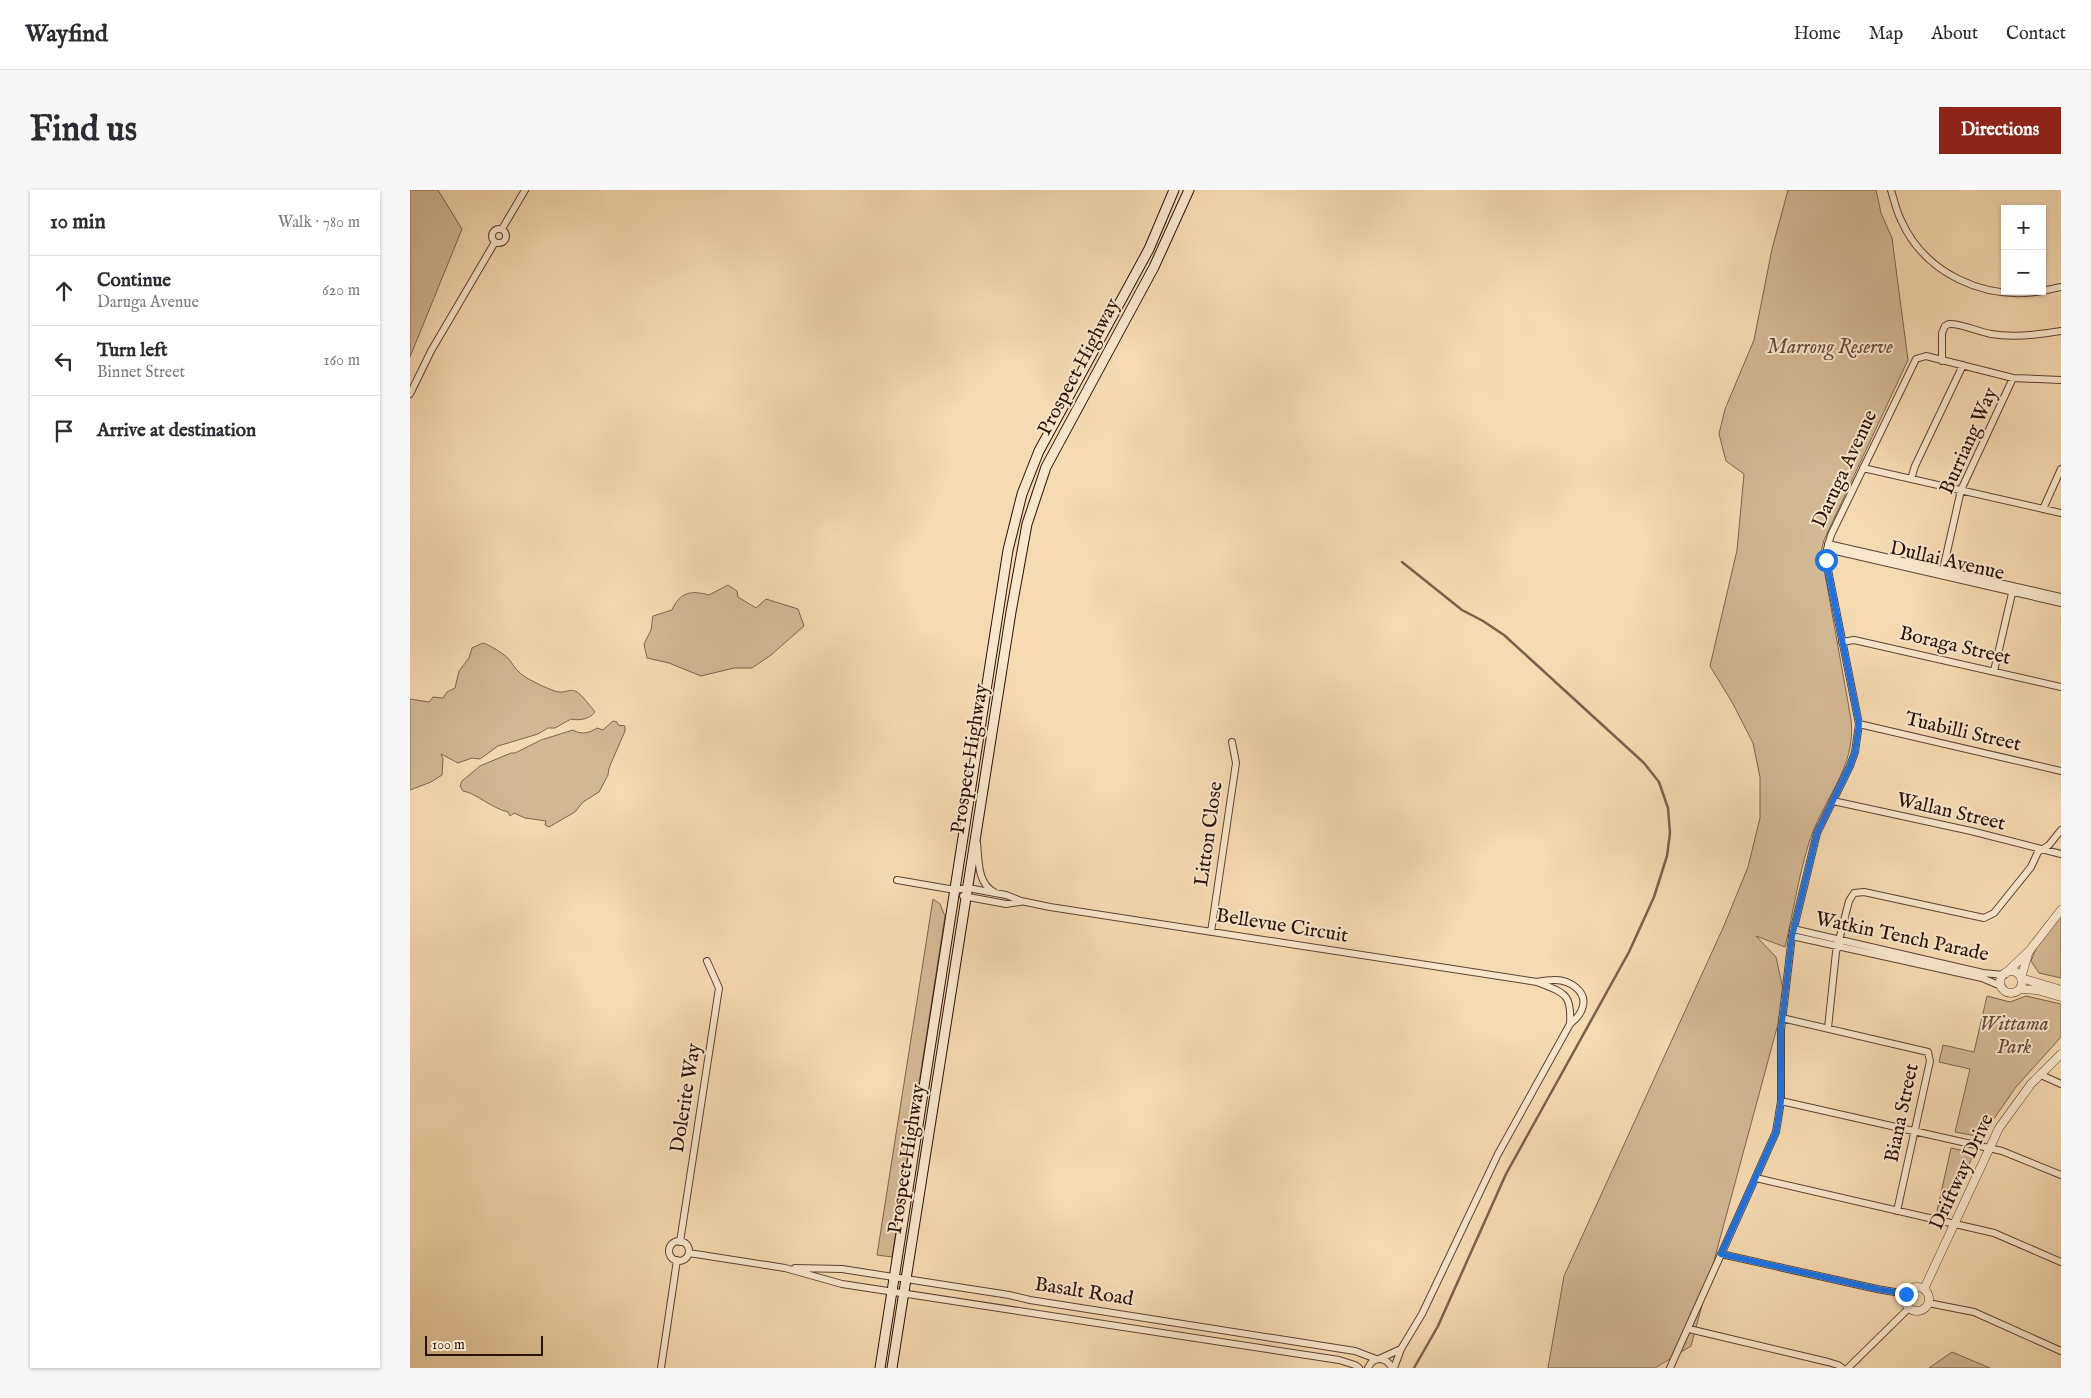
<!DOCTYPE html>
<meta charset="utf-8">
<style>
:root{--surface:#fff;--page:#f7f7f7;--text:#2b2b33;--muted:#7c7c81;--line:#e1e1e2;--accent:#8f2418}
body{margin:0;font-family:"IM FELL English",serif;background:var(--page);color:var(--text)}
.controls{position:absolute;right:15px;top:15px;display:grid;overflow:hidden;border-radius:0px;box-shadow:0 1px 4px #0004}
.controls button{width:45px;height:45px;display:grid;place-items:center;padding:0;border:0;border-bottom:1px solid var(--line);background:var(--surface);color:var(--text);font:25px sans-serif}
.scale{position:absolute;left:15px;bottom:12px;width:118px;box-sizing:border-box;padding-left:5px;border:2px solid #2a1007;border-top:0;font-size:14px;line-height:18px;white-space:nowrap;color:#2a1007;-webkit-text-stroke:4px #f9e7cc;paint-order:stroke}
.stop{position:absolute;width:15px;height:15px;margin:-11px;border:4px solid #1a73e8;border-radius:50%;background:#fff}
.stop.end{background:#1a73e8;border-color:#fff;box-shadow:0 1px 5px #0008}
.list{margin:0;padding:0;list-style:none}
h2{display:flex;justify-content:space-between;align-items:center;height:65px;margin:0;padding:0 20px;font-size:21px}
h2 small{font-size:16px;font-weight:400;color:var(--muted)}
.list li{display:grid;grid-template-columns:32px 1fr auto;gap:15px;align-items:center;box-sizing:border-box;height:70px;padding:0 20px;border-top:1px solid var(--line)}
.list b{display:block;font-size:19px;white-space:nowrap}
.list p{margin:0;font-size:16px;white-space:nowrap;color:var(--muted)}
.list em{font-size:16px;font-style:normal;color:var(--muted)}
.icon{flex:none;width:28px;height:28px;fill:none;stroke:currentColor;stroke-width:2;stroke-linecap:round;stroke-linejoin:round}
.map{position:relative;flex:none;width:1651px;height:1178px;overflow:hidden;border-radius:0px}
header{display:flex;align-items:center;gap:30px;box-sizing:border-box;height:70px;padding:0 25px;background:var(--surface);border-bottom:1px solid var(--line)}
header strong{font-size:24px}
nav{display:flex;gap:28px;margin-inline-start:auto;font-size:18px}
.intro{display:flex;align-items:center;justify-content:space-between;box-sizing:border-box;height:120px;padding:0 30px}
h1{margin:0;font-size:35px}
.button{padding:12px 22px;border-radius:0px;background:var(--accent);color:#fff;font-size:18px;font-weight:700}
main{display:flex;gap:30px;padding:0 30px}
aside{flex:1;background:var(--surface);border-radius:0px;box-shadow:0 1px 4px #0004}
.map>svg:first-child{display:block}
.green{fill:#d3b894;stroke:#7e644e}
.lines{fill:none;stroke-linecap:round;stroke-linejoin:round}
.stream{stroke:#7b604a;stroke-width:2.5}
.minor-casing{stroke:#5d4232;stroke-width:8}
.tertiary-casing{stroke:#5d4232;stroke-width:9}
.secondary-casing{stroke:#2a1007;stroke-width:11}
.minor{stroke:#f9e7cc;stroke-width:6}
.tertiary{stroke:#f9e7cc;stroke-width:8}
.secondary{stroke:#f9e7cc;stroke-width:9}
.route{stroke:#1a73e8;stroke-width:6}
.labels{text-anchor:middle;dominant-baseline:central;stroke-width:4;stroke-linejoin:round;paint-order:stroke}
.park-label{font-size:20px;font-style:italic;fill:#654b38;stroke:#f9e7cc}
.street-label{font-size:20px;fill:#2a1007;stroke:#f9e7cc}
</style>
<header>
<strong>Wayfind</strong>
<nav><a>Home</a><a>Map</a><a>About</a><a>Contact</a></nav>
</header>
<div class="intro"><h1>Find us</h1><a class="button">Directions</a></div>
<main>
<aside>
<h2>10 min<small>Walk · 780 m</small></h2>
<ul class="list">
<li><svg class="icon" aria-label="ahead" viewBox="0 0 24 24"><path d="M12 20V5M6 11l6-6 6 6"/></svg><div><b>Continue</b><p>Daruga Avenue</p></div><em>620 m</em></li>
<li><svg class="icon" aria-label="left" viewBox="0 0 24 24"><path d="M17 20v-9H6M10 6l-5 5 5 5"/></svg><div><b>Turn left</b><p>Binnet Street</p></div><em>160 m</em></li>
<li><svg class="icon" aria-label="arrive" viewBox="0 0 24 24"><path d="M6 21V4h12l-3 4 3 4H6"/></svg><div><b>Arrive at destination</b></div></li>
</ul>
</aside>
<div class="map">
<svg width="1651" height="1178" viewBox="0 0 1651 1178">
<rect width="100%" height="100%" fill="#f6dab1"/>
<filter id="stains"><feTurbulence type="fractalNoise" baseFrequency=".004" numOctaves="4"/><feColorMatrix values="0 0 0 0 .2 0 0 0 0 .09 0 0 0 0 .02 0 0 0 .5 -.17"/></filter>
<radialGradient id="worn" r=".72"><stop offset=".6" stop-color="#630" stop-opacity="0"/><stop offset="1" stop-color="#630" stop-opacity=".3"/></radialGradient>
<!-- green -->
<path class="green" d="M0 0H28L52 39 0 167Z
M1378 0H1466L1471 23 1482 48 1498 170 1414 350 1411 362 1441 529C1447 579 1411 610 1398 656 1388 689 1383 723 1375 757L1346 746 1366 767 1375 808 1281 1156 1245 1178H1138L1154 1086 1313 738 1338 677 1350 628V587L1343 553 1322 512 1300 476 1327 360 1334 284 1316 271 1309 244 1315 219 1344 150 1362 59Z
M318 395 327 401 328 407 346 418 356 409 388 419 394 436 361 465 342 478H324L291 486 259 473 237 468 234 454 241 440 243 426 262 420C270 402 281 400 299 405Z
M73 453C80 455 98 466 101 472 105 478 108 482 114 486 119 490 144 502 149 502 155 503 161 498 167 502 171 504 182 518 185 522 180 529 169 531 161 529L145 538H138L128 544 88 556 70 569 62 568 48 573 31 564 33 569 32 585 21 592 0 600V509L19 512 23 507 33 508 37 502 45 498 49 481 59 468 62 458Z
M203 531 207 532 208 535 215 536V541L199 578 198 585 189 602 173 612 165 622 139 637 135 635 136 631 115 628 104 623 100 626 98 622C81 618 66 603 53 601L50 596 52 591 70 576 101 563H105L131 550 163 540C171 545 180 543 187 538L193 540Z
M523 709 530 714 535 726 482 1067 467 1065Z
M1651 725V788L1629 783 1621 771 1628 754Z
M1577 806 1600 812 1616 806 1651 814V847L1606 897 1574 943 1566 946 1545 942 1560 879 1529 872 1533 855 1564 862Z
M1541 958 1560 962 1562 968 1539 1019 1533 1022 1527 1021Z
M1542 1162 1580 1178H1519Z"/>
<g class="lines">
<!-- stream -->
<path class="stream" d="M992 372 1052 420 1073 431 1094 445 1234 573 1249 592 1258 618 1260 643 1257 666 1244 707 1219 762 1096 984 1028 1136 1004 1178"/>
<!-- minor casing -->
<g class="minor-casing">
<path id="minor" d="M1481 0C1484 10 1486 20 1491 30 1515 84 1575 111 1632 101
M82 46a7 7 0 1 1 14 0a7 7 0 1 1-14 0Z
M92 39 115 0
M1632 101 1651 97
M1532 171V143L1535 136 1539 134C1550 133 1569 142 1581 144 1604 148 1628 145 1651 141
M0 204 21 161 85 52
M1453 278 1651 323
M1501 289 1505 276 1553 175
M1633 319 1651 279
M1418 354 1651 407
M1417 359 1651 413
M1532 384 1551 300 1603 188
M1432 452 1444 450 1651 497
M1584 481 1603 399
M1449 534 1651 581
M1423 611 1561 641 1651 664
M567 653C569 670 567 693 584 702
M487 690 545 700 558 698 596 705 611 711 640 717 1127 792C1154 803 1162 803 1160 834
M553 706 596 714 610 712
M1383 739 1573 783 1594 785
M801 742 826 573 822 552
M1382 746 1572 788 1591 796
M1372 828 1518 862 1520 871 1487 1021
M1418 838 1426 762 1439 711 1444 703 1454 702 1574 728 1584 723 1621 677 1628 662 1639 655 1651 640
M1631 885 1651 894
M1371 911 1592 961 1651 985
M1346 988 1584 1043 1651 1072
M259 1061a10 10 0 1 1 20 0a10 10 0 1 1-20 0Z
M270 1052 309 798 297 771
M279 1063 375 1078 432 1094 929 1170 945 1175 949 1178
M1311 1064 1467 1099 1496 1104
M385 1078 432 1079 599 1105 620 1110 945 1161 966 1169
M1518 1113 1564 1122 1651 1161
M1279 1139 1418 1172 1428 1175 1432 1178
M969 1169 991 1159
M251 1178 267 1070
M958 1178C963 1166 976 1166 982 1178
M984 1178 991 1159 1012 1124 1088 964 1160 834C1165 830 1170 825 1172 819 1179 801 1158 789 1143 790 1138 790 1132 791 1127 792
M1260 1178 1366 942 1371 911V840L1382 746 1407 643 1440 576 1445 562 1449 534 1416 370 1417 359 1421 345 1506 169 1516 166 1603 188 1651 190
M1438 1178 1499 1118"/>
</g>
<!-- tertiary casing -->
<g class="tertiary-casing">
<path id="tertiary" d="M1590 792a11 11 0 1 1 22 0a11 11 0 1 1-22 0Z
M1596 783 1620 760 1651 720
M1611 788 1651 800
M1611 788 1618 764
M1610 799 1627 800 1651 807
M1495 1109a12 12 0 1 1 24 0a12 12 0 1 1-24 0Z
M1514 1099 1589 938 1621 894 1651 864"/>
</g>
<!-- secondary casing -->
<g class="secondary-casing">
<path id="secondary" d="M470 1178 598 360 612 304 629 261 739 59 764 0
M482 1178 601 422 617 334 636 277 744 77 779 0"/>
</g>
<!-- minor -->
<use href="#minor" class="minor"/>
<!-- tertiary -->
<use href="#tertiary" class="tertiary"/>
<!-- secondary -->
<use href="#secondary" class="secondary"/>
</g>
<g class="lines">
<!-- route -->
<path class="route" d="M1416 370 1449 534 1445 562 1440 576 1407 643 1382 746 1371 840V911L1366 942 1311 1064 1467 1099 1496 1104"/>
</g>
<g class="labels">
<!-- park labels -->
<g class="park-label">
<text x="1420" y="157">Marrong Reserve</text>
<text x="1604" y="834">Wittama<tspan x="1604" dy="23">Park</tspan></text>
</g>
<!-- street labels -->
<g class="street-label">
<text transform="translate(669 177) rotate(-62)">Prospect Highway</text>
<text transform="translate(1559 251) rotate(-66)">Burriang Way</text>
<text transform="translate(1435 279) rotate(-65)">Daruga Avenue</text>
<text transform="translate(1537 371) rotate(13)">Dullai Avenue</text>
<text transform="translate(1545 456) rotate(13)">Boraga Street</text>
<text transform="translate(1553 542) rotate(13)">Tuabilli Street</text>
<text transform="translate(560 569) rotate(-81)">Prospect Highway</text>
<text transform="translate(1541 622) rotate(13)">Wallan Street</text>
<text transform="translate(799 644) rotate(-82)">Litton Close</text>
<text transform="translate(872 736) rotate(9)">Bellevue Circuit</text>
<text transform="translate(1492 747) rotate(12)">Watkin Tench Parade</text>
<text transform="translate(276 908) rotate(-81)">Dolerite Way</text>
<text transform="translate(1492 923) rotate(-78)">Biana Street</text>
<text transform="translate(497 969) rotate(-81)">Prospect Highway</text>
<text transform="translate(1552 982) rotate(-65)">Driftway Drive</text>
<text transform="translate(674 1102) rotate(9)">Basalt Road</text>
</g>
</g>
<rect width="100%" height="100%" filter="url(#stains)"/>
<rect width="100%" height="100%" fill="url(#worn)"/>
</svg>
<div class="controls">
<button>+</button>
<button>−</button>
</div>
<div class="scale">100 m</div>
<div class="stop" style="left:1416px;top:370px"></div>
<div class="stop end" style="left:1496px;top:1104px"></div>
</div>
</main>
